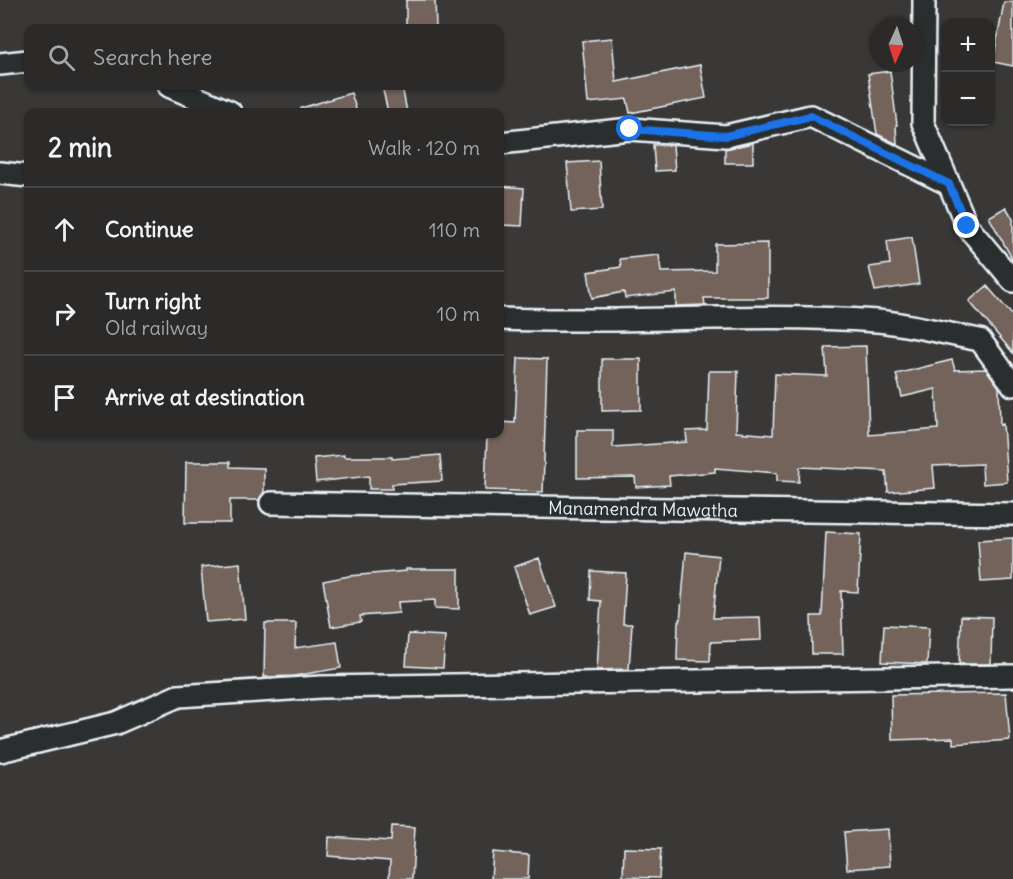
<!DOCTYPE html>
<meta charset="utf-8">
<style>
:root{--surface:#2b2a29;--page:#373635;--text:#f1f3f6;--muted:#a6a7a8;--line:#474646}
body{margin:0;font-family:Delius,sans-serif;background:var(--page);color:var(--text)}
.controls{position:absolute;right:18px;top:18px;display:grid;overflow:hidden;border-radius:12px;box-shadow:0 2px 4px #0004}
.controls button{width:54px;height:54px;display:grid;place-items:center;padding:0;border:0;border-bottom:2px solid var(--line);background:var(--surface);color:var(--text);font:30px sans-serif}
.compass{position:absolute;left:869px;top:18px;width:54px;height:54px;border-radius:50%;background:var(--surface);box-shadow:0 2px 4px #0004;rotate:183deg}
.stop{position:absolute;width:18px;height:18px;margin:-14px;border:4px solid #1a73e8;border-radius:50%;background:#fff}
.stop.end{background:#1a73e8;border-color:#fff;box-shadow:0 2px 6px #0008}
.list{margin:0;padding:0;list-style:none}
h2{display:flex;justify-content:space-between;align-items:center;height:78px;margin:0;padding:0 24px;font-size:26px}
h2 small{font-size:20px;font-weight:400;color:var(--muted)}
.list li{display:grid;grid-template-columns:39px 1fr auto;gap:18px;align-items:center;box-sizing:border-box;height:84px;padding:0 24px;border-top:2px solid var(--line)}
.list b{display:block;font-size:22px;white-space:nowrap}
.list p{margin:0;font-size:20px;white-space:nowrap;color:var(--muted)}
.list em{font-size:20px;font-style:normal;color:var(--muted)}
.icon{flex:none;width:33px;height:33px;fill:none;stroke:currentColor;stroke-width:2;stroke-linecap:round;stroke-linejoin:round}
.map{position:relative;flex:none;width:1013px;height:879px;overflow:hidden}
.search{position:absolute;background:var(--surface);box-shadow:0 2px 4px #0004;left:24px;top:24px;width:480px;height:66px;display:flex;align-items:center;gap:15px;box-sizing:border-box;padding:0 21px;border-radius:12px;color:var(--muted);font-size:22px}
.panel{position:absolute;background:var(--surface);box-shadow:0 2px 4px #0004;left:24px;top:108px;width:480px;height:330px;border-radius:12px}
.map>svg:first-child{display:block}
.building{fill:#73635a;stroke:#e8f1f8;stroke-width:1.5}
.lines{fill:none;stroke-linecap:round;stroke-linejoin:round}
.minor-casing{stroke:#e8f1f8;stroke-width:26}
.minor{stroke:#2a2d2e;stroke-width:21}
.route{stroke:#1a73e8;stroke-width:8}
.labels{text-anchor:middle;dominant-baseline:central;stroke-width:5;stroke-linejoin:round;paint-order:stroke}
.street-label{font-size:18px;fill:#e8f1f8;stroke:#2a2d2e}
</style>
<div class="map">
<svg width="1013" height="879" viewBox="0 0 1013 879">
<rect width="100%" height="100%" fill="#393837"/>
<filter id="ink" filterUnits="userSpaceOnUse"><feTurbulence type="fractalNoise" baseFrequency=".0167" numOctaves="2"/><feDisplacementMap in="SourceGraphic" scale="12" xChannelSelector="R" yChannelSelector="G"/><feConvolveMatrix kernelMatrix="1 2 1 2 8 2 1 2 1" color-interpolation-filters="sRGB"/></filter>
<g filter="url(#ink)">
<!-- building -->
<path class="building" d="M406 0H435L436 28H406Z
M1004 2H1013V66L993 62Z
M612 38 616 82 700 65 706 98 630 113 627 99 588 103 582 41Z
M890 71 897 125H896L897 144 877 134 868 74Z
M382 86H402L407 112H388Z
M351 93 357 112H301V108Z
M753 143V163H725V149Z
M653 145H673L675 170 655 171Z
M599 161 602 210 571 212 567 163Z
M500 186 524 188 522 226 500 225Z
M1006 207 1013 219V260L989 217Z
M912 237 919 284 875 291 869 267 890 264 887 241Z
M768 243V298H704L705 305 676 306V292L625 298 624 292 592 298 588 272 621 267 620 259 659 255 661 272 715 271V244Z
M987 286 1013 316V353L969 301Z
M866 346 869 435 938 429 936 389 902 397 896 374 952 360 955 370 986 369 999 387 1000 425 1003 424 1007 482 983 484 982 464 933 466 935 488 888 492 886 471 800 467 799 482 777 481V473L715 468V472L669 476 670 485 636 487 635 477 577 478V430H613V447L687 442 686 431 707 430 709 371H738L736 432 773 435 775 374 827 376 825 347Z
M518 358 547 359 543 492 485 490 487 434H500V422L515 423Z
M602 359H641V410L602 411Z
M344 455V457H392V459L440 455 442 481 392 484V489H369V476L316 482 314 458Z
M186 462H230V467L264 468V492L259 500H230V523H185Z
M826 532 861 534 858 592 841 591 843 654H812L811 616H822Z
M1013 538V580L981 582 978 540Z
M686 552 719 556 713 618 760 617 761 640 711 642 710 661 677 660 678 622H680Z
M539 558 556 607 530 615 514 567Z
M240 563 245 619 206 622 201 567Z
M406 569H459V609L435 608V600L398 602 399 613 360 616 361 622 331 627 323 581 349 576 406 571Z
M591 571 626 573 623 624H632L629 669 597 670 601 601 590 600Z
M961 616 992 617 991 664H959Z
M265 623H296L295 648 337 642 341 668 294 676 264 677Z
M884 625 929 627 927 664 882 662Z
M408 634 445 636 443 668 406 666Z
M1006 693 1010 740 953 744V738L892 740 891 695Z
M392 826 415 827 412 879H389L390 861 328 856 329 837 391 841Z
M888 829 890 866 847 869 844 832Z
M624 848 661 849 659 878 623 877Z
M493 852 529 855 528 879H491Z"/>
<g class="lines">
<!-- minor casing -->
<g class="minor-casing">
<g id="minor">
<path d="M924 0 923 123 967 226 1013 281"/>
<path d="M0 64 28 61"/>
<path d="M169 86 230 112"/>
<path d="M500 143 630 129 726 136 811 116 949 184"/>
<path d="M0 173 28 176"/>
<path d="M500 319C625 324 751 312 877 321 911 324 946 334 980 340L1013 385"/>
<path id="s1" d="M271 503 1013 514"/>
<path d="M0 751 116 723 178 696 321 687 1013 676"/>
</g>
</g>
<!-- minor -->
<use href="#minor" class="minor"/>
</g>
</g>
<g class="lines" filter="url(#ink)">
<!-- route -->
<path class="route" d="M630 129 726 136 811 116 949 184 967 226"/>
</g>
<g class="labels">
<!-- street labels -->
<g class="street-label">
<text stroke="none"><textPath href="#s1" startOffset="372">Manamendra Mawatha</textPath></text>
</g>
</g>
</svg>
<div class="controls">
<button>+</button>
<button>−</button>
</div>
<svg class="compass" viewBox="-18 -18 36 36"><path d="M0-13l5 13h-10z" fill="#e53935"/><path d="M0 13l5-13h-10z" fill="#a6a7a8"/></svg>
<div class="stop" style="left:630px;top:129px"></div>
<div class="stop end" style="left:967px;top:226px"></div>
<div class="search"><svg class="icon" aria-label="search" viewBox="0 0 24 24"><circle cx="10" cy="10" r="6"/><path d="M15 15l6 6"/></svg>Search here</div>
<section class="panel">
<h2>2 min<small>Walk · 120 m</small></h2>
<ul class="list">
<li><svg class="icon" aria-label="ahead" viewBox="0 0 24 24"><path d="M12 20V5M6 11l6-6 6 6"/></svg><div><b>Continue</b></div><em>110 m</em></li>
<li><svg class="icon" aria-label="right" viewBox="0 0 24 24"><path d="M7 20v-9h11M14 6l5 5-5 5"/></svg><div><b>Turn right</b><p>Old railway</p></div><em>10 m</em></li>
<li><svg class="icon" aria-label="arrive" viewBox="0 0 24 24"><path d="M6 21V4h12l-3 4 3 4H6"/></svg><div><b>Arrive at destination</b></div></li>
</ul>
</section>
</div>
